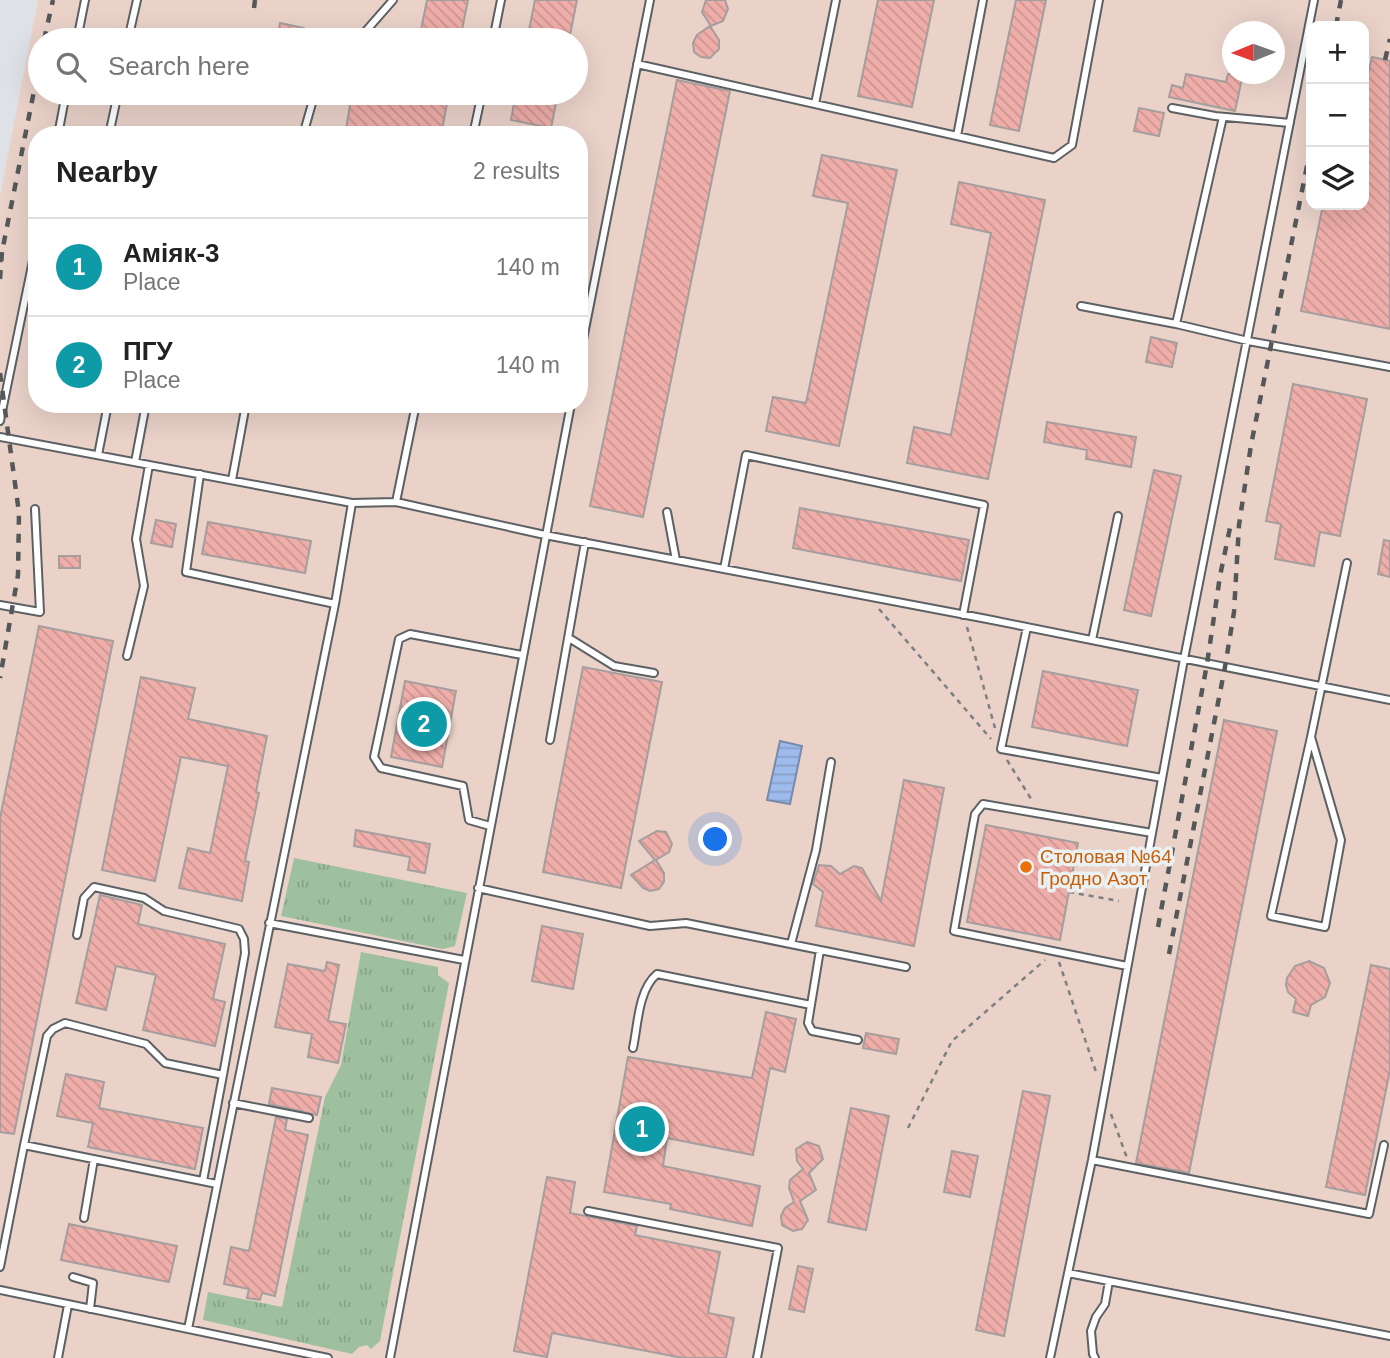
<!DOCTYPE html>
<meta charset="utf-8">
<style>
:root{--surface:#fff;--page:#f6f6f6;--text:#222;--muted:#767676;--line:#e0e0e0;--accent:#2563eb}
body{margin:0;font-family:Arial,sans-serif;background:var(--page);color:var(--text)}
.controls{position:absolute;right:21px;top:21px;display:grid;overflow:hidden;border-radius:14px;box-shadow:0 7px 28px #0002}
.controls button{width:63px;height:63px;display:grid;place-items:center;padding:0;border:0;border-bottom:2px solid var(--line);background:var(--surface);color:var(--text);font:35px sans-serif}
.compass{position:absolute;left:1222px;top:21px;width:63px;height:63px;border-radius:50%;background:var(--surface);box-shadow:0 7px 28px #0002;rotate:269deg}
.you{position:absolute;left:716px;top:840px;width:24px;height:24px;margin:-18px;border:5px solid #fff;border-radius:50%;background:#1a73e8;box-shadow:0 0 0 10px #1a73e833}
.badge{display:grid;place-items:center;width:46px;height:46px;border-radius:50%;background:var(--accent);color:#fff;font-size:23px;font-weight:700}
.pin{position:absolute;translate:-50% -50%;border:4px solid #fff;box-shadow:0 2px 7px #0006}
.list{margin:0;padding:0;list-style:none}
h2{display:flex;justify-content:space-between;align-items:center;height:91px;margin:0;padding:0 28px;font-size:30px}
h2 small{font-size:23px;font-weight:400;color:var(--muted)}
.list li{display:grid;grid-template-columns:46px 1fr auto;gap:21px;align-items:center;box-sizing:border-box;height:98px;padding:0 28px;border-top:2px solid var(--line)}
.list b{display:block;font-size:26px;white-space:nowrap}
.list p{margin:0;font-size:23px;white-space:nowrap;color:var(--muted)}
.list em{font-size:23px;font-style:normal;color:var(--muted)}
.icon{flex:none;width:38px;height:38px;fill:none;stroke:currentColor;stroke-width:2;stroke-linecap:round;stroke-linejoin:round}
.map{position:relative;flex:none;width:1390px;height:1358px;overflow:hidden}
.search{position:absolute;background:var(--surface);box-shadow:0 7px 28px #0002;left:28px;top:28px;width:560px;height:77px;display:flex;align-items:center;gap:18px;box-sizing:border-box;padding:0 24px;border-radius:38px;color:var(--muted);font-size:26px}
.panel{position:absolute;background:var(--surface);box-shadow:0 7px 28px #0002;left:28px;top:126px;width:560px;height:287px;border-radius:28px}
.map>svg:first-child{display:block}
.industrial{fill:#ead2c9;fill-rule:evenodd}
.grass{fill:url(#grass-tufts)}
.water{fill:url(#water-rules);stroke:#768aad;stroke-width:2}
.building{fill:url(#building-back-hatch);stroke:#a49e9e;stroke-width:2}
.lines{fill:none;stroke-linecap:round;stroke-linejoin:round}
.lane-casing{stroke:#5d6164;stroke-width:10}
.path{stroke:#7d8083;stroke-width:2.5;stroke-dasharray:5 5;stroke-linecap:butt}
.lane{stroke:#fff;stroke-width:6}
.rail{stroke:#555859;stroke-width:4.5;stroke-dasharray:9 9;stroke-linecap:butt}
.food-dot{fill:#e8710a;stroke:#ebf0f3;stroke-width:2.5}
.labels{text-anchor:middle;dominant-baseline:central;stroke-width:7;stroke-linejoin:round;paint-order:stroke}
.food-label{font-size:19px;fill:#c56008;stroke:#ebf0f3;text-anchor:start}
</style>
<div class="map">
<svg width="1390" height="1358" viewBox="0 0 1390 1358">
<defs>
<pattern id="grass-tufts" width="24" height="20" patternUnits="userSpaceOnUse" patternTransform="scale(1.75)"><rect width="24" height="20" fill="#9ec09f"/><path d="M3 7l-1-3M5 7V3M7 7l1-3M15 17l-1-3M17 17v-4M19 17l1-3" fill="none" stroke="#87a488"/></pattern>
<pattern id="water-rules" width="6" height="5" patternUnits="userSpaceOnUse" patternTransform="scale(1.75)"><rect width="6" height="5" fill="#9ebbec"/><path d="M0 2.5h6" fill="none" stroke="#87a0ca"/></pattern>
<pattern id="building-back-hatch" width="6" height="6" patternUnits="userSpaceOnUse" patternTransform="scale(1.75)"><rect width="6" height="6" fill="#efaea9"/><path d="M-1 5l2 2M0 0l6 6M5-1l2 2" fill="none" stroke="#cc9591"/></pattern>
</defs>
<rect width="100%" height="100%" fill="#dee2e6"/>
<!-- industrial -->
<path class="industrial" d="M38 0H1390V1358H0V196ZM1311 26H1364V205H1311ZM1232 32H1274V74H1232ZM40 40H576V93H40ZM37 135H579V404H37Z"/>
<!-- grass -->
<path class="grass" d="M294 858 467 893 455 946 442 949 281 916Z
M361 952 438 967V975L449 983 380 1341 371 1349 367 1345 359 1347 352 1354 203 1320 208 1292 282 1307 325 1097 341 1065Z"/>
<!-- water -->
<path class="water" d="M780 741 802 746 790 804 767 800Z"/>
<!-- building -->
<path class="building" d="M427 0H468L460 40H419Z
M535 0H577L569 40H527Z
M706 0H725L728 9 723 21 711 26 702 12Z
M878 0H934L912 107 858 96Z
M1016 0H1046L1019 131 990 125Z
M280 23 304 28 302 40H277Z
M710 26 719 40V49L710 58 701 57 694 52 693 43 697 35Z
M1372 57 1390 61V329L1301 311 1323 205H1364V94Z
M1186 74 1226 82 1228 74H1243L1235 111 1169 97 1172 85 1183 88Z
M677 80 730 91 643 517 590 506Z
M352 93H382L408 98 409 93H449L441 135H345Z
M516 93H558L551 128 511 120Z
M1139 108 1164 113 1159 136 1134 131Z
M822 155 897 170 839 446 766 431 773 397 806 403 848 203 813 196Z
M959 182 1045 200 988 479 907 463 914 427 951 435 991 233 951 224Z
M1151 337 1177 343 1172 367 1146 362Z
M1293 384 1367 399 1340 536 1320 532 1314 566 1275 559 1281 524 1266 521Z
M1047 422 1136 437 1131 467 1086 459 1087 450 1044 442Z
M1154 470 1181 476 1151 616 1124 610Z
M800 508 969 540 961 581 793 548Z
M156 520 176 524 172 547 151 543Z
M208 522 311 541 305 573 202 554Z
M1384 540 1390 541V577L1378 574Z
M59 556H80V568H59Z
M39 626 113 641 14 1134 0 1132V818Z
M583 667 662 682 621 888 543 872Z
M1043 671 1138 690 1127 746 1032 727Z
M141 677 195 688 188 719 267 736 256 792 259 793 245 861 249 862 242 901 179 888 188 848 210 853 228 766 181 757 155 881 102 870Z
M405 681 456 691 442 767 391 757Z
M1224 720 1277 731 1189 1173 1136 1163Z
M904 780 944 788 914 946 816 926 823 892 813 884 819 865 831 866 840 874 854 866 862 868 881 901Z
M986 825 1078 843 1060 940 967 922Z
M356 830 430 844 425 873 408 870 410 857 354 846Z
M657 831 666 832 672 844 669 852 656 860 664 873V882L659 889 650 891 643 888 631 875 655 860 639 841Z
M100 895 142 905 138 924 225 944 213 999 225 1002 215 1046 143 1030 156 975 116 966 106 1010 76 1003Z
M542 926 583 934 573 989 532 981Z
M1309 961 1324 968 1330 983 1325 997 1311 1005 1308 1016 1293 1012 1296 999 1288 992 1286 985 1287 978 1295 966Z
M327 962 339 965 328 1021 346 1024 338 1063 308 1057 312 1034 275 1027 288 964 325 971Z
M1371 965 1390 969V1070L1365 1195 1326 1187Z
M766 1012 796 1019 785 1072 770 1068 753 1155 667 1138 663 1166 760 1186 752 1226 670 1209 671 1204 604 1192 628 1057 752 1078Z
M866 1033 899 1039 896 1054 863 1048Z
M66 1074 104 1082 99 1108 203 1128 195 1169 88 1147 93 1123 57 1116Z
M272 1088 321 1097 317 1115 269 1104Z
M1023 1091 1050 1096 1004 1336 976 1330Z
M851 1108 889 1116 866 1230 828 1222Z
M276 1117 287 1119 285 1130 308 1135 275 1296 262 1293 260 1300 247 1298 249 1289 224 1284 231 1247 249 1251Z
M807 1142 819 1146 823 1159 809 1173 816 1190 800 1201 808 1220 802 1229 793 1231 782 1225 781 1216 785 1208 794 1202 789 1188 790 1180 803 1169 797 1161 796 1149Z
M952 1151 978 1156 970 1197 944 1192Z
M547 1177 575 1182 570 1213 637 1226 635 1235 720 1252 708 1313 734 1318 726 1358H683L552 1333 547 1357 514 1351Z
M69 1224 177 1246 169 1282 61 1260Z
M798 1266 813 1269 804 1312 789 1309Z"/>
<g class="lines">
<!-- lane casing -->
<g class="lane-casing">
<path id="lane" d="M77 40 85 0
M128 40 137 0
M358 40 393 0
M493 40 501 0
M637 64 957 136 983 0
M815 104 836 0
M1172 108 1215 116 1290 123
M1223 117 1176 324 1248 341 1390 367
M58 135 66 93
M109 135 118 93
M303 135 315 93
M473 135 482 93
M957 136 1054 158 1072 145 1099 0
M1081 306 1176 324
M579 360 650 0
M0 421 37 241
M0 437 352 503 396 502 545 535 987 619 1390 700
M98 455 108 404
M135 462 146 404
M200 474 186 572 335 604
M232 480 246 404
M396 502 416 404
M667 512 676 560
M724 569 746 455 984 505 963 615
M0 605 40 612 35 509
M1027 627 1001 749 1162 778
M569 638 614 666 654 673
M1092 640 1118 516
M127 656 144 586 136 539 149 465
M1311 737 1271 916 1325 927 1341 840 1311 737 1347 563
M550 740 585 542
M490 826 469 820 463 786 381 768 374 757 399 639 410 634 522 655
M478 888 650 926 686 923 820 950 808 1023 812 1031 858 1040
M269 923 464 960
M77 935 84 898 94 887 144 898 164 911 239 929 244 939 245 953 223 1075
M791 944 816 850 831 762
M820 950 906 967
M1127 966 954 931 975 814 983 804 1152 833
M633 1048C638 1025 638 990 657 974L811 1005
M233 1103 309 1118
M24 1145 47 1036 53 1029 65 1023 146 1044 165 1063 223 1075 203 1181
M1092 1160 1369 1214 1384 1145
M588 1211 778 1248 757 1358
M84 1218 94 1159
M0 1267 24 1145 217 1184
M1068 1273 1390 1336
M73 1277 93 1283 90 1309
M0 1290 328 1358
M188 1329 335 604 352 503
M58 1358 68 1305
M390 1358 571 404
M1050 1358 1092 1160 1184 659 1314 0
M1095 1358 1093 1354 1091 1331 1096 1317 1105 1304 1109 1281"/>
</g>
<!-- path -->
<path class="path" d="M879 609 991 739
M967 627 995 728
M1007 760 1033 802
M1069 892 1119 901
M1059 962 1097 1075
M1111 1114 1127 1158
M908 1128 952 1041 1045 960"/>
<!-- lane -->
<use href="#lane" class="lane"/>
<!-- rail -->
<path class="rail" d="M254 8 255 0
M1336 26 1341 0
M44 40 53 0
M1385 60 1390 39
M0 262 40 61
M0 279 2 252
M0 373 19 513 18 575 0 678
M1158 927 1207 664 1220 576 1231 523
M1169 954 1225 667 1234 612 1239 525 1251 445 1311 146"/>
</g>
<!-- markers -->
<circle class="food-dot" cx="1026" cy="867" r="7"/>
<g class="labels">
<!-- food labels -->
<g class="food-label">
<text x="1040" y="856">Столовая №64<tspan x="1040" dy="22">Гродно Азот</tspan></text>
</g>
</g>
</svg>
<div class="controls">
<button>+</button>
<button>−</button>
<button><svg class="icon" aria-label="layers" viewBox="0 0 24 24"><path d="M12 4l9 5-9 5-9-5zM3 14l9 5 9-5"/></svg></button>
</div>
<svg class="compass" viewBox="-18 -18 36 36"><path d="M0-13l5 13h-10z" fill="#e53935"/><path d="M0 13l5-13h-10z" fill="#767676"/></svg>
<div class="you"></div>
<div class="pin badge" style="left:642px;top:1129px;background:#0f9aa8">1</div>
<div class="pin badge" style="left:424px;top:724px;background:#0f9aa8">2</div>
<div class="search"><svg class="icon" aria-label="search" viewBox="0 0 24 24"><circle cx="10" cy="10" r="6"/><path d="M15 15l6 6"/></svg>Search here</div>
<section class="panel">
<h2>Nearby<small>2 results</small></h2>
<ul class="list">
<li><span class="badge" style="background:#0f9aa8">1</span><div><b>Аміяк-3</b><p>Place</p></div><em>140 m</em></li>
<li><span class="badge" style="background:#0f9aa8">2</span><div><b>ПГУ</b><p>Place</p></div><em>140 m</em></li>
</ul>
</section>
</div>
